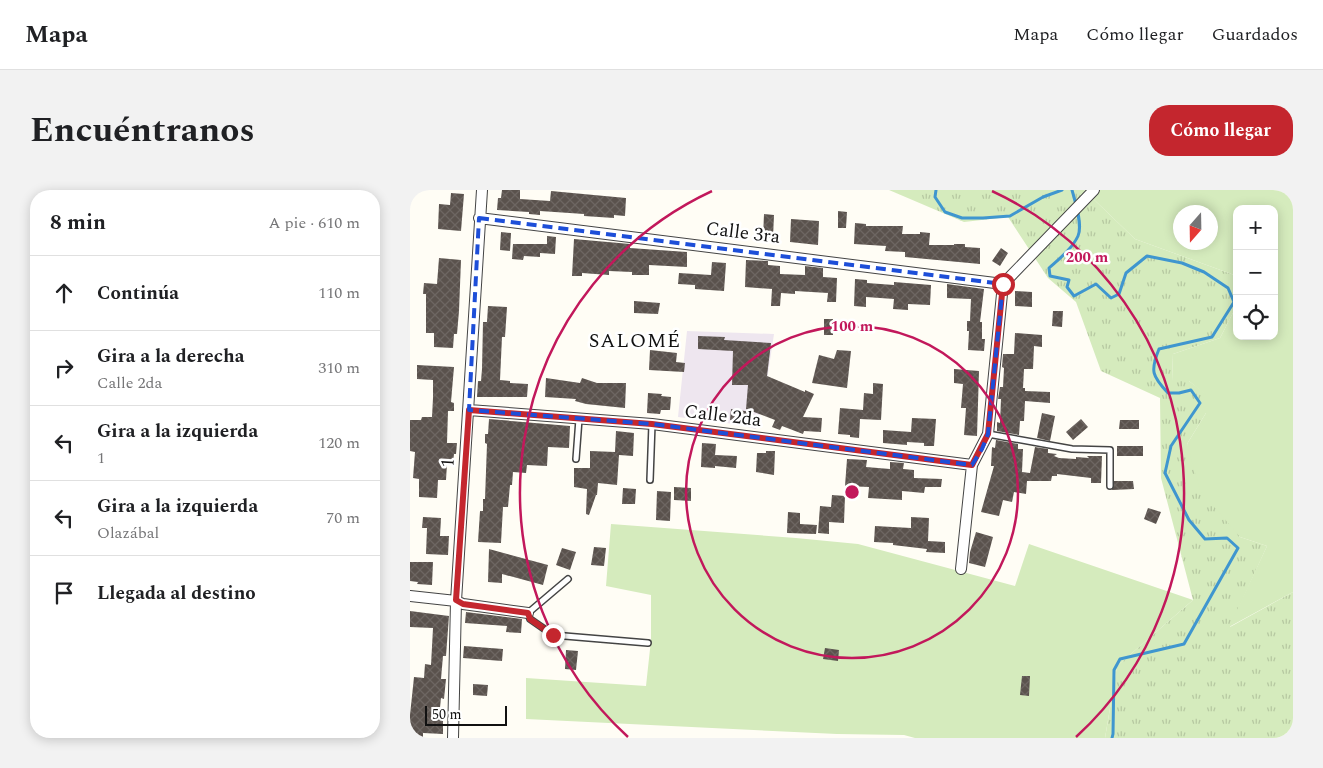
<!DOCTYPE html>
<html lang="es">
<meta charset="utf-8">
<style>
:root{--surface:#fff;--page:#f2f2f2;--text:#202124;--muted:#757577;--line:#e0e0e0;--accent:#c4262e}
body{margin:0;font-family:Spectral,serif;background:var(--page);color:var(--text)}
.controls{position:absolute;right:15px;top:15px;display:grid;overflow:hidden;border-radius:10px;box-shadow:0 2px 12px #0003}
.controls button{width:45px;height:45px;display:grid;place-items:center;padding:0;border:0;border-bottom:1px solid var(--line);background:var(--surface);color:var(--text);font:25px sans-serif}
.compass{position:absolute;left:763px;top:15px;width:45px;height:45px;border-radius:50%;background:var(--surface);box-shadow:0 2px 12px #0003;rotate:200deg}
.scale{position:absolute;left:15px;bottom:12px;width:82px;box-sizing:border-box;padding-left:5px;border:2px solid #111;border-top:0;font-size:14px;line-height:18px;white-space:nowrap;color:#111;-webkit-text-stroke:4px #fff;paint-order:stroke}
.stop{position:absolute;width:15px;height:15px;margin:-11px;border:4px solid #c4262e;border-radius:50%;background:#fff}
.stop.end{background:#c4262e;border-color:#fff;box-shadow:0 1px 5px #0008}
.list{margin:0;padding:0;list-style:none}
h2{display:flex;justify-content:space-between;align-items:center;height:65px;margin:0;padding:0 20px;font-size:21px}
h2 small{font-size:16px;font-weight:400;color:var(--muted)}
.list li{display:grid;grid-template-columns:32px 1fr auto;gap:15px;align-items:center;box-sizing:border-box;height:75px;padding:0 20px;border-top:1px solid var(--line)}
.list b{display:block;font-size:19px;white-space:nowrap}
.list p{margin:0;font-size:16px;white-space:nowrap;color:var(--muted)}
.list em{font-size:16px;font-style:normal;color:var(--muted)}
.icon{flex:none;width:28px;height:28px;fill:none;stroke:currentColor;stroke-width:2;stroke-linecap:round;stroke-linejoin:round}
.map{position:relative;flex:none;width:883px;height:548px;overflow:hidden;border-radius:20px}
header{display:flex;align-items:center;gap:30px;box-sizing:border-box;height:70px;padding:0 25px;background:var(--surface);border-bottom:1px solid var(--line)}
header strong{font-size:24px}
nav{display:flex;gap:28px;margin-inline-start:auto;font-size:18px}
.intro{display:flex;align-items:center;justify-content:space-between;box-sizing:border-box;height:120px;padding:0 30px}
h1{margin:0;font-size:35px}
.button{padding:12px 22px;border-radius:20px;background:var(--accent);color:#fff;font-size:18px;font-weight:700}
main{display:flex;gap:30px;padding:0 30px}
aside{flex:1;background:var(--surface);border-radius:20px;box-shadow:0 2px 12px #0003}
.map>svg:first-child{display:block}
.industrial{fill:#eee6ef}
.grass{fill:url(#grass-tufts)}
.garden{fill:#d5ebbd;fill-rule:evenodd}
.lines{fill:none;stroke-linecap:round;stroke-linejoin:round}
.stream{stroke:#3f96cf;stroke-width:3}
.building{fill:url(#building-cross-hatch)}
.lane-casing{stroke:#444;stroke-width:8}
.street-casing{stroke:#444;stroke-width:12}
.lane{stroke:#fff;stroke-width:5}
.street{stroke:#fff;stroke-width:10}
.route{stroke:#c4262e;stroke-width:6}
.marked{fill:none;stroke:#1d4ed8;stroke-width:4;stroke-dasharray:10 6;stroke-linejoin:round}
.ring{fill:none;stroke:#c2185b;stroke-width:2.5}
.labels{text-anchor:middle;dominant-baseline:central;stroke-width:5;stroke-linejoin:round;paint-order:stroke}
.street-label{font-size:19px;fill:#111;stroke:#fff}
.neighbourhood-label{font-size:20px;letter-spacing:1px;fill:#111;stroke:#fff}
.centre{fill:#c2185b;stroke:#fff;stroke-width:2.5}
.ring-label{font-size:15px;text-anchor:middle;font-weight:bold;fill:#c2185b;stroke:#fff;stroke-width:5;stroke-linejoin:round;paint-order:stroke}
</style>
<header>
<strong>Mapa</strong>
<nav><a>Mapa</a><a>Cómo llegar</a><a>Guardados</a></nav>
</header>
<div class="intro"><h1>Encuéntranos</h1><a class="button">Cómo llegar</a></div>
<main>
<aside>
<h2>8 min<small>A pie · 610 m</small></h2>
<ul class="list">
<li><svg class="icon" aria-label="ahead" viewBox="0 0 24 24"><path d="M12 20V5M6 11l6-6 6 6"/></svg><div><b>Continúa</b></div><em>110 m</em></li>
<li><svg class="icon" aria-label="right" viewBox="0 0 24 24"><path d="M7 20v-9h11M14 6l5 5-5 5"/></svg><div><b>Gira a la derecha</b><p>Calle 2da</p></div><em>310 m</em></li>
<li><svg class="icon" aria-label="left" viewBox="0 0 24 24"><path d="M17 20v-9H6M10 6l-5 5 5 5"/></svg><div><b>Gira a la izquierda</b><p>1</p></div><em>120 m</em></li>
<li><svg class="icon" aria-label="left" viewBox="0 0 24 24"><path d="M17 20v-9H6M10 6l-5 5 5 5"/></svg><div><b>Gira a la izquierda</b><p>Olazábal</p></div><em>70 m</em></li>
<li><svg class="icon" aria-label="arrive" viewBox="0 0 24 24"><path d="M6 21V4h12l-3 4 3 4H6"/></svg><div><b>Llegada al destino</b></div></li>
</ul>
</aside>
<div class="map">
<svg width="883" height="548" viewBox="0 0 883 548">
<defs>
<pattern id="grass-tufts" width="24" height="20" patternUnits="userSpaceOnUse" patternTransform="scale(1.25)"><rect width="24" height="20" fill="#d5ebbd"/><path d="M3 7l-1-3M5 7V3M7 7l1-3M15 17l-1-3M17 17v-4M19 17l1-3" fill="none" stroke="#b6c8a1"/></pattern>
<pattern id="building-cross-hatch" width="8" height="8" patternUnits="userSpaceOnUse" patternTransform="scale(1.25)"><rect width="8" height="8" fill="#5a524d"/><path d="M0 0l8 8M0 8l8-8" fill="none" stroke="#6d6662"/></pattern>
</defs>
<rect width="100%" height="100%" fill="#fffdf5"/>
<!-- industrial -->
<path class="industrial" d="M277 141 364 144 355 204 346 239 324 234 268 227Z"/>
<!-- grass -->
<path class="grass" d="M479 0H674L725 49 827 86V115L810 148 763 164 762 191H779L796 204V223L777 254 830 347 857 356 820 437 883 402V548H695L707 476 783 410 751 288 750 208 691 181 666 112 638 88 598 27 554 32Z"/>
<!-- garden -->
<path class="garden" d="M674 0H883V402L819 437 857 356 830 347 790 300 777 254 796 223V205L779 191H762L763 164 810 148 827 115V146H864V19H827V86L725 49ZM771 22H801V52H771Z
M201 334 386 348 448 354 605 396 619 354 783 410 707 476 695 548H505L494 545 427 544 116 529V488L236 496 241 450V405L196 396Z"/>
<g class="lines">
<!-- stream -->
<path class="stream" d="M526 0 525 7 535 22 552 28H573L600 26 633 7 652 0
M662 0C665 11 673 35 668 46 662 59 649 69 639 78L640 86 659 90 657 97 664 106 686 94 701 108 709 104 716 83 737 66 772 73 794 82 818 98 824 112 802 147 749 159C740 181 742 186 758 203H769L781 200 790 213 761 256 755 283 779 330 795 349 817 348 828 358 774 454 710 469 704 480 703 544 702 548"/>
</g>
<!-- building -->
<path class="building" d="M92 0H110V9L140 11 141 1 216 8 215 26 204 25V28L174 26V24L130 21V25L119 24V22L87 20 88 8H91Z
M41 3 54 4 51 41 28 39 29 14 40 15Z
M428 21 437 22 436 38H428Z
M354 24 364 25 363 48 353 47Z
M381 29 409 31 408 55 380 52Z
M445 33 456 34V36H493L492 44H510V42L520 43 519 55H544V54H555V57L570 58V74L495 67V62L475 61 476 56 444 54Z
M91 42 101 43 100 61 90 60Z
M137 46 146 47 145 64 130 63V67L114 66 113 70 102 69 103 54H137Z
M164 49 220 54V58L277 62V77L239 75V85H222V82L199 81V85L172 83V86H162Z
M591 58 598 63 590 76 582 71Z
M29 68 51 70 49 121 47 144H44L43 158 24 157V143H16V104H13L14 93 27 94Z
M336 70 358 71V75L370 76V84L395 85V76L413 78V87L427 88 426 112H417L418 103 385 101V104L371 103 370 116H361L362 99 335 97Z
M302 72 316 73 314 101 285 99V95L268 94 269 83 301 85Z
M445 89 457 90V93L484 95V92L521 95 520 115 498 114V120L483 119 484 109 456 107V117L444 116Z
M537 94 574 99 570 132H572V149H575L574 161 558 160 559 141H557V131H560L561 109 537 108Z
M605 101 622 102V117L605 116Z
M224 111 250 113 248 124 224 123Z
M78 116 97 117 95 147H92L90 190 100 191V193L118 194 117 207H67L68 191H71L72 179 73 132H77Z
M643 121H653L652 137 642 136Z
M414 129H423V145H414Z
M605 143 632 145V157L624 156 623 179H614L613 198H615V201L640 202V213L615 211 614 231H610L609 245 587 241V232L590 233 591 209H588L590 197H593L594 178 592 177 593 164H604Z
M288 146 315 147 314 150 361 153 357 186 395 202V200L404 204 393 227 412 228 411 242 394 241 393 244 372 236 370 240 362 237 365 230 336 219 338 195H322L323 161 288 159Z
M240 160 267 163 266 172 275 173 274 182 239 180Z
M427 160 441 161 437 198 402 193 409 165 424 169Z
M7 175 44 177 41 212 44 213V221H38L37 253H47L46 264H44L43 275 37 274 36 290H28L27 308 9 307V289L3 288 5 262 0 261V230H11L12 227H22L23 208V190L7 189Z
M544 179 569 181 567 246 554 245 556 218H551L553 194 544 193Z
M136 188 170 193 172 188 187 193H216L215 218 176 214 165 211 166 209 135 207Z
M463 193 473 194 471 230 450 229 449 248 440 247V245L428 244 430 218 453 220 454 203 463 204Z
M238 203 252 204 251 206 261 207 260 220H251L250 224 237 223Z
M321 219 342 222 341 233 320 230Z
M632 223 645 226 640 251 627 248Z
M502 228 526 229 524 256H514V253L497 252V255L473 253V240L501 242Z
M79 229 160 236 159 258 138 257 137 276 117 275 116 283 103 282 102 295H100L98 317H93L91 353 68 352 70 321H73V309H75L77 254 75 253V244H78Z
M671 229 678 237 663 250 656 242Z
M710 230H729V239H709Z
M206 241 224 243 223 266 209 265 207 295 188 293 187 305H186L179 325 176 324 177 299 164 297V278H180V261L205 262Z
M586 250 608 254V259H613L612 282 620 283 625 257 638 259V263L647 264 644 266 649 268 666 269V267L679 268 677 266H692L691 293H681V288L647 284V286H642L641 291H617L616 304 604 302 602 312 593 310 589 326 571 322 584 276H581L582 257 585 258Z
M292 253 306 254 305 265 327 266 326 278 305 276V278L291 277Z
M707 256H733V266H707Z
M356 261H365L364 285 346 282 347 263H356Z
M437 269 457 270 456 277 480 279V272L494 273 493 279 504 280V288L532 289 531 297H515L514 303 492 301V310L458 308 459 297 435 296Z
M704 291H723L724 299 702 300Z
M264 297 281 298V311L264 310Z
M213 298 226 299 225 314H212Z
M247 301 261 302 260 331 246 330Z
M422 305 435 306 434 333 419 332V344L408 343 410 316 421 317Z
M738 318 751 322 746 334 734 329Z
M378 322 390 323V334L407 335 406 344 377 343Z
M13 327 31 328 30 346H39L38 365 16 364 17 338H12Z
M501 327 519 328 518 351 535 352V363L516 362 517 359 483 355V353L464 352 465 336 501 338Z
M566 342 583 347 575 377 559 373 560 362Z
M184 357 196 358 194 376 181 375Z
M152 358 166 362 160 380 146 375Z
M79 359 138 375 133 395 92 384V393L78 392Z
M0 372H23L22 395 7 394 8 392 0 391Z
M0 421 39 426 36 466H33L31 489H36L34 509 31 508 29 527H33V544L13 543V548H0V525L4 487 14 488 15 474 21 475 23 438 0 437Z
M56 422 112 429 111 443 96 442 97 436 55 433Z
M54 456 93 459 92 471 53 468Z
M415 458 429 460 428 471 413 469Z
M156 460 168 461 166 480 155 479Z
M612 486H620L619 506 610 505Z
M63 494 78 495 77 506 63 505Z"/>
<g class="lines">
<!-- lane casing -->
<g class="lane-casing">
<path id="lane" d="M578 244 662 259 700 260V296
M166 269 169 229
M240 290 242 234
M158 389 118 423 120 429 143 445 238 453"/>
</g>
<!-- street casing -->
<g class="street-casing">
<path id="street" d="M69 28 593 94
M59 220 242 234 562 275
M551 379 562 275 578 244 593 94 684 0
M0 406 46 411 53 414 118 423
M43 548 46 411 72 0"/>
</g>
<!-- lane -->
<use href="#lane" class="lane"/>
<!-- street -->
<use href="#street" class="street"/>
</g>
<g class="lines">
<!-- route -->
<path class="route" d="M143 445 120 429 118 423 53 414 46 410 59 220 242 234 562 275 578 244 593 94"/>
</g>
<!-- marked area -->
<path class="marked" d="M69 28 593 94 578 244 572 259 562 275 242 234 59 220Z"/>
<!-- distance rings -->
<g class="ring">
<circle cx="442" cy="302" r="166"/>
<path d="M218 547A332 332 0 0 1 302 1M582 1A332 332 0 0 1 666 547"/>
</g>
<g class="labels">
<!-- street labels -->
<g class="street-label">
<text transform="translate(333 43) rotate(7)">Calle 3ra</text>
<text transform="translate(313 226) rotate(7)">Calle 2da</text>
<text transform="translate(38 273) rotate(-86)">1</text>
</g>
<!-- neighbourhood labels -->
<g class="neighbourhood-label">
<text x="225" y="151">SALOMÉ</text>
</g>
</g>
<circle cx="442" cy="302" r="8" class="centre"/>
<g class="ring-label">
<text x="677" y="72">200 m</text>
<text x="442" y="141">100 m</text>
</g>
</svg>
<div class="controls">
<button>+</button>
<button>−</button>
<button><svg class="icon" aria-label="locate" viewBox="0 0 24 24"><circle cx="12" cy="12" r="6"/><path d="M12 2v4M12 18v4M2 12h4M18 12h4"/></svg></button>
</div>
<svg class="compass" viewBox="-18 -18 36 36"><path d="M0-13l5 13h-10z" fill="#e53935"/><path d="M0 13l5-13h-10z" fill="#757577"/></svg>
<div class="scale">50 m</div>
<div class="stop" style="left:593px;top:94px"></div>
<div class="stop end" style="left:143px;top:445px"></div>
</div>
</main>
